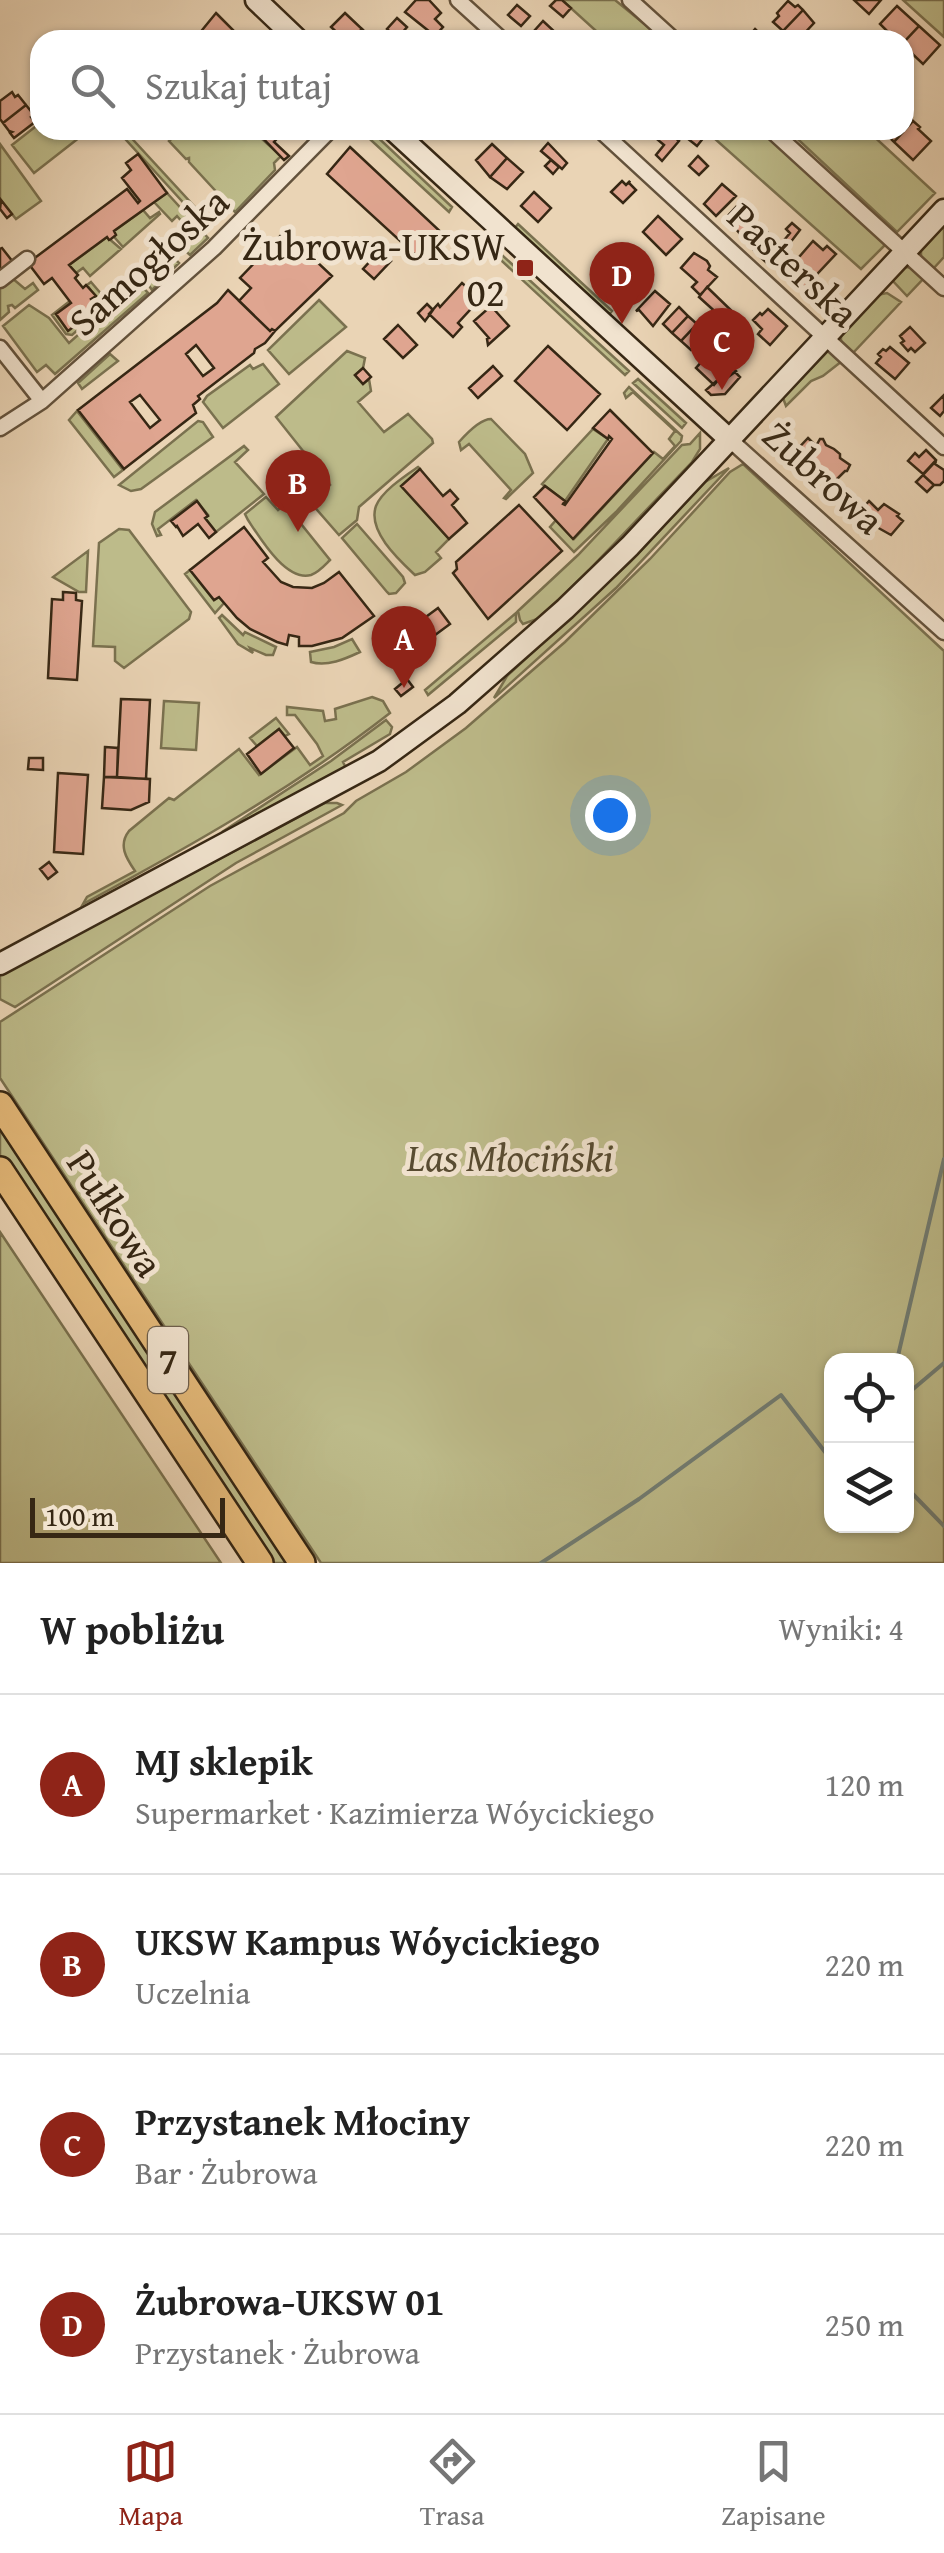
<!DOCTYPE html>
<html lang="pl">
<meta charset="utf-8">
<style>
:root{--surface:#fff;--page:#f6f6f6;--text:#222;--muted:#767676;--line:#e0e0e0;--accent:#8f2418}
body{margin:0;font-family:"Gentium Book Plus",serif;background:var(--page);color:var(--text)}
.controls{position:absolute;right:30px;bottom:30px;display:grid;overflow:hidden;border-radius:20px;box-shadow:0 2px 8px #0004}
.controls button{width:90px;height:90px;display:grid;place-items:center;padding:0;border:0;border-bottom:2px solid var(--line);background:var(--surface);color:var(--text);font:50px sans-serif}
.scale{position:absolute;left:30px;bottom:25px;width:195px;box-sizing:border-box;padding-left:10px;border:5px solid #362714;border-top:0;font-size:28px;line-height:35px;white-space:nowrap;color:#362714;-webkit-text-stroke:8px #f1e3cf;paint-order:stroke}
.you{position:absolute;left:610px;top:815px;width:35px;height:35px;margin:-25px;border:8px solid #fff;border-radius:50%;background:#1a73e8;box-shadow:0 0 0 15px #1a73e833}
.badge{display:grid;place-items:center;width:65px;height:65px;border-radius:50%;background:var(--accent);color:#fff;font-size:32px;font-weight:700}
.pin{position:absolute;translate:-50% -82px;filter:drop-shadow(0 2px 5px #0008)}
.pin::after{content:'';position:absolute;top:52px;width:35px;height:30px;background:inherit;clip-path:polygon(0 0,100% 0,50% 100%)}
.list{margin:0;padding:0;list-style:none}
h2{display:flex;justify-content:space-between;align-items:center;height:130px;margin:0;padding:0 40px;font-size:42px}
h2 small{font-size:32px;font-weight:400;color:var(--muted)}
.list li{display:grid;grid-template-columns:65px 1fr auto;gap:30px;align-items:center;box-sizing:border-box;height:180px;padding:0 40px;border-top:2px solid var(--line)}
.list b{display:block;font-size:38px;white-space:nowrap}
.list p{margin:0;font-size:32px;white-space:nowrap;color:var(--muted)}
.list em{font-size:32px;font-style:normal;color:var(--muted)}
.icon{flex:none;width:55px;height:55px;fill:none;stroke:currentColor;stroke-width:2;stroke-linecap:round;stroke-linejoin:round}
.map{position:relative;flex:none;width:944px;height:1563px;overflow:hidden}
.search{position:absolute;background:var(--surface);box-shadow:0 2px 8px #0004;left:30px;right:30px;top:30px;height:110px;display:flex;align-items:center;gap:25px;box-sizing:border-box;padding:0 35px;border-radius:30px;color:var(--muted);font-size:38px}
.sheet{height:850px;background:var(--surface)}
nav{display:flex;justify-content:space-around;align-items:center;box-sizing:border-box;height:140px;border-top:2px solid var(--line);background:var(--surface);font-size:28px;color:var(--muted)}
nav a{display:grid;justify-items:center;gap:5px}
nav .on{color:var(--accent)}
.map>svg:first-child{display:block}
.green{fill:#bdbb8a;stroke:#7a714f;stroke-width:2.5;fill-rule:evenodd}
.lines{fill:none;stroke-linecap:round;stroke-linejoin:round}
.stream{stroke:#717d74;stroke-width:4}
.building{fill:#dfa590;stroke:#362714;stroke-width:2.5;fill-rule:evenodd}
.street-casing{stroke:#63523c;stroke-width:19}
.secondary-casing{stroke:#362714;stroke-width:25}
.highway-casing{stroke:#362714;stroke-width:30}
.street{stroke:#f1e3cf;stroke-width:14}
.secondary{stroke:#f1e3cf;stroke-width:20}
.highway{stroke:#e5ba7a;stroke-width:25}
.poi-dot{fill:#8f2418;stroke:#f1e3cf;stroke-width:4}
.labels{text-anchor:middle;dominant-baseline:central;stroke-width:10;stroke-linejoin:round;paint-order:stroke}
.shield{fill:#f1e3cf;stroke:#6e5f4c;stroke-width:2.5}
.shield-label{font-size:38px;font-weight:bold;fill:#362714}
.poi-label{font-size:40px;fill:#362714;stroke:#f1e3cf;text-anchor:end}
.street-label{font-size:40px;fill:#362714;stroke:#f1e3cf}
.park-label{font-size:40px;font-style:italic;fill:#584c32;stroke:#f1e3cf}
</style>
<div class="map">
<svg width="944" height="1563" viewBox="0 0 944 1563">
<rect width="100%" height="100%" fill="#ead4b5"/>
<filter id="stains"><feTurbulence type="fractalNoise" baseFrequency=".002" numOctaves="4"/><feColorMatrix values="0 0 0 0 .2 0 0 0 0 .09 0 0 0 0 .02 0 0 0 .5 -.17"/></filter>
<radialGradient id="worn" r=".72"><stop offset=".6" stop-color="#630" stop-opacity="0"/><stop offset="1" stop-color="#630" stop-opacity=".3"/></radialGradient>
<!-- green -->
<path class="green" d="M562 0H615L664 40H606Z
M903 0H944V37Z
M40 123V130H89L34 173 12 145Z
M117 130H124L205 218 201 222Z
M181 130H252L281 156 274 163 275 170 235 212 189 162V158L186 159 169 141Z
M360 130H370L452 207 449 212Z
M705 130H762L886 244 861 269Z
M788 130H867L935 193 897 232Z
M0 144 41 201 16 219 0 199Z
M167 193 208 238 190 255 172 239 175 232 183 223 177 216 172 221 154 202Z
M143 210 150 218 159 212 160 214 123 247 115 238 114 231Z
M518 224 612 311 608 316 514 229Z
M944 225V257L933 269 921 258V251Z
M480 235 629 371 625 375 475 236Z
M107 237 121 249 90 276 83 268 76 273 69 265Z
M174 258 179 263 152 290 143 277 158 264 163 267Z
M907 267 912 268 924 278 907 296 892 280 902 269Z
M12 278 25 289 33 283 38 290 15 308 12 305 8 306 9 312 0 320V283Z
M91 282 109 303 72 335 66 334 52 315 70 301 71 303 56 314 68 330 97 309 91 299 95 296 87 285Z
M138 282 148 293 55 374 46 365 37 372 3 326 29 305 49 318 69 343Z
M887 293 901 302 852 354 841 344V333L877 295Z
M319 300 346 327 289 374 268 350Z
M347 351 365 358 363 368 355 375 363 384 369 379 371 391 358 402 384 432 408 414 432 439 433 443 359 507 357 520 339 535 311 503 330 485 276 417Z
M828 351 834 352 842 361 823 376 811 381 786 406 783 398Z
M110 354 118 361 82 389 78 383Z
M263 364 279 384 223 428 203 402 207 396 250 365 253 369Z
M638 379 686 423 682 428 633 383Z
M629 387 682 436 681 441 616 512 574 552 550 527 556 520 574 539 654 452 663 459 675 446 669 439 675 431 633 392 626 398 624 393Z
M77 411 123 470 114 477 69 420Z
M491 419 525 454 533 473 506 499 504 498 511 490 469 444 461 450 459 442C467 433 480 419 491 419Z
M198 421 203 422 213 437 141 489 131 491 119 485Z
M593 429 608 439 565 501 542 484Z
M700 433V449L692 462 589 570 540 618 523 624 520 620 518 611 578 555 682 445 690 444Z
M244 446 248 450 235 462 264 494 216 532 205 518 208 515 196 500 158 529 161 535 157 536 152 524 155 512Z
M743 464 944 651V1563H321L0 1078V1022L210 886 344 813 356 801 406 772 466 728 565 642 650 559 730 472ZM832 1360H906V1526H832Z
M418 467 420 469 402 486 449 539 436 552 441 558 425 572 415 575C399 560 367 531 376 506 382 491 405 476 418 467Z
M729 468 616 588 494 698 507 676 630 562 705 482Z
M266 497 278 510 285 504 330 560C324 566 319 572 311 575 286 582 260 538 248 520L245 514Z
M357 524 403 577 405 583 396 593 389 594 387 592 342 538Z
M119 529 129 530 191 612 189 619 124 668 115 661V647L93 646 99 543Z
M88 551 86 592H79L53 577Z
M190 570 214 600 219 597 224 603 215 613 185 574Z
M516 613V622L428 695 425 690Z
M222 615 243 635 245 632 276 647 273 655H266L250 648 253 653 238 644 219 618Z
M352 639 360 652C345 659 327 667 311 662L310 652 334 647Z
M372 697 383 701 390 713C294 788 189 847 83 904L87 897 135 871C126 858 118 845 129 831L169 798 174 800 239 749 259 775 297 747 310 765 323 756 317 744 295 715H287V707L323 711 325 721 336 719 335 709Z
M164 701 199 703 196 750 161 748Z
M276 718 289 734 285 736 279 729 257 746 250 738Z
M386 720 392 727 390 734 343 762 346 768 222 832 331 761Z
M325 803H337L342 805 236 863 15 1007 0 999V975Z
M0 1119 292 1563H269L0 1155Z
M0 1232 221 1563H0Z"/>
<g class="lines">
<!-- stream -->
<path class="stream" d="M897 1360 944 1159
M906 1395 944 1363
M906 1487 944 1526
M541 1563 639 1499 781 1395 832 1461"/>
</g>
<!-- building -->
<path class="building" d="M416 0H429L441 13 435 19 443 27 435 36 405 12Z
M556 0H562L571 8 563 17 550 6Z
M854 0H881L869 14Z
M788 1 795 7 798 5 803 10 783 31 773 22 779 16 777 13Z
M517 5 530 16 521 26 508 15Z
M897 6 919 26 904 42 893 37 880 24Z
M803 10 814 23 799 39 795 35 791 39 783 31Z
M216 13 234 31 226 40H194Z
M345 13 362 29 351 40H345L331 27Z
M397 18 407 27 397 39 387 29Z
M543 21 556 33 550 40H526Z
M919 26 940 45 923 64 904 46V42Z
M362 29 373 40H351Z
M755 29 766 40 735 38 741 33 749 36Z
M12 92 15 97 18 95 26 105 3 123 0 119V101Z
M26 105 34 115 31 117 35 122 14 138 10 133 12 132 9 131 3 123Z
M908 115 913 121 894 142 886 134 888 130H904V116L906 117Z
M913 121 920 127 918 129 931 141 913 160 894 142Z
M255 130H285L274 142 289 156 284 160Z
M694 130H705L708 132 697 146 687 138Z
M667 131 679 141 662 161 656 155 664 145 658 140Z
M548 143 567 163 562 169 541 151Z
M492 144 507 158 490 177 476 160Z
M350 147 444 235 421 260 327 174Z
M138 154 167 193 114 231 116 235 111 239 109 240 107 237 69 265 78 275 75 278 83 288 86 285 96 296 91 299 98 308 68 331 56 314 71 303 52 278 44 284 28 263 127 189 138 203 140 201 122 178 131 170 126 163Z
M698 156 708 166 699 175 689 166Z
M507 158 523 172 507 189 490 177Z
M551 160 559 167 553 174 545 166Z
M622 181 626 185 630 181 629 183 636 190 623 203 611 192Z
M722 184 736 196 716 216 704 204Z
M534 192 551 208 538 222 521 206Z
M1 200 12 214 7 218 0 209Z
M736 207 753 222 741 235 731 223 729 225 724 220Z
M658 216 682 239 666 255 643 232Z
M792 223 800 230 783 252 781 251 784 248 780 245 790 233 786 229Z
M765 230 775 239 759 256 750 246Z
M285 231 307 252 305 254 314 263 316 261 332 276 275 331 272 329 270 331 239 301 251 288 240 278Z
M775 239 784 248 774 261 772 259 768 264 759 256Z
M813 241 823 250 827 246 836 254 804 288 786 272Z
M373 244 391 261 374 279 363 269 373 258 366 252Z
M2 248 13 262 0 272V249Z
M694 253 707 261 710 266 708 270 717 277 700 295 692 287 697 282 681 268Z
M616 268 633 284 622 296 603 283Z
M462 283 480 299 458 323 462 327 453 337 429 314 438 304 440 307Z
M707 287 739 318 731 326 699 297Z
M228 290 270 331 272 329 275 331 265 343 255 349 254 353 198 396 200 399 193 405 196 413 124 469 78 410 217 303ZM196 345 214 368 203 376 186 354ZM140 395 160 420 150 428 130 402Z
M655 291 670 304 653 326 639 310 636 311Z
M427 304 433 310 425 321 418 313Z
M491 306 509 326 488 345 487 339 489 338 474 321Z
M679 307 688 316 672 333 663 324Z
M768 309 787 326 770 345 758 334 762 329 753 320 760 313 762 315Z
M688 316 697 324 681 341 672 333Z
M697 324 707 333 691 350 681 341Z
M398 325 417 345 403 358 384 339Z
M910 327 925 343 915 352 911 348 908 351 901 343 904 341 900 336Z
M722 339 740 355 730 365 736 371 724 380 720 378 714 385 696 368Z
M548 346 600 394 567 430 515 381Z
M890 347 909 363 895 379 876 363 881 357 878 354 883 349 886 351Z
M493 366 502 376 478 398 469 388Z
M363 368 371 377 363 384 355 375Z
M735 372 740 377 725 394 711 395 706 390 720 378 724 380Z
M944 395V411L940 416 931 408Z
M610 410 653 453 573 539 534 497 545 486 565 501 563 504 565 505 612 439 609 436 608 439 593 428Z
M808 438 816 446 820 439H823L826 445 834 449 840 454V458L850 465 847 471H845L830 486 825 484 809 467 805 466 803 461 801 463 792 455Z
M926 450 936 460 923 474 908 461 915 453 919 457Z
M936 461 935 464 944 470V481L940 485H934L923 475Z
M420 469 443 496 450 490 458 499 452 505 467 523 449 539 401 486Z
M923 475 934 485 927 492 916 482Z
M197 501 208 516 205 518 216 532 209 538 198 524 183 536 177 526 176 527 171 521Z
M869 501 878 510 884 504 899 514 897 516 903 521 891 535 875 526 878 523 872 518 865 525 856 516Z
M519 505 562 551 488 619 453 573 457 569 456 562Z
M244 527 268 558 263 562 281 582 293 587 312 588 324 583 339 572 374 616 342 638 312 646H299V637L289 635 287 645 277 642 250 629 237 618 219 597 214 600 190 570Z
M63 592 76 593V600L82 601 77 680 48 678 52 599 63 600Z
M438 608 450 624 412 652 400 636Z
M407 679 413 687 401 696 395 689Z
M121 699 150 700 146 779 117 777Z
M279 729 294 748 261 774 247 754Z
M105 747 118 748 117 777H104Z
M29 758H43V770L28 769Z
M58 773 88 775 83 854 54 852Z
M104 777 150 779 149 802 131 810 102 808Z
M49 862 57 872 48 879 40 869Z"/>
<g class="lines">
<!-- street casing -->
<g class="street-casing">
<path id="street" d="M458 0 502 40
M630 0 674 40
M600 130 944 447
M771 130 944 288
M0 280 27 259
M0 348 42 401
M0 428 42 401 214 248 330 130
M729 439 944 632"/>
</g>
<!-- secondary casing -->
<g class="secondary-casing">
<path id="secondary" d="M256 0 298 40
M393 130 729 439
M0 964 379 761 457 704 565 609 630 546 944 210"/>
</g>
<!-- highway casing -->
<g class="highway-casing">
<path id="highway" d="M0 1105 302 1563
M0 1170 260 1563"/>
</g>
<!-- street -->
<use href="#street" class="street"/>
<!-- secondary -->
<use href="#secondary" class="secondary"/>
<!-- highway -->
<use href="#highway" class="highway"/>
</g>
<!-- markers -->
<rect class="poi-dot" x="515" y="258" width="20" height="20" rx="5"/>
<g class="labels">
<!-- shield labels -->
<rect class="shield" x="148" y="1327" width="40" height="66" rx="8"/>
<g class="shield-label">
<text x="168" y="1360">7</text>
</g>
<!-- poi labels -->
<g class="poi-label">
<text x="505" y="245">Żubrowa-UKSW<tspan x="505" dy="46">02</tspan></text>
</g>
<!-- street labels -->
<g class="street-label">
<text transform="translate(148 261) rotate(-42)">Samogłoska</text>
<text transform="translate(794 264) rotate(43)">Pasterska</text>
<text transform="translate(824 477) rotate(42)">Żubrowa</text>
<text transform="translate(116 1213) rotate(57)">Pułkowa</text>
</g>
<!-- park labels -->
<g class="park-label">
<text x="510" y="1156">Las Młociński</text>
</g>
</g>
<rect width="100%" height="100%" filter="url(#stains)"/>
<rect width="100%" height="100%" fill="url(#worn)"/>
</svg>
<div class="controls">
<button><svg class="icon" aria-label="locate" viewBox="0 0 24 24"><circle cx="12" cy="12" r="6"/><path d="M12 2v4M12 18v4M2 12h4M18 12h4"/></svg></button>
<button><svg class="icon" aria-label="layers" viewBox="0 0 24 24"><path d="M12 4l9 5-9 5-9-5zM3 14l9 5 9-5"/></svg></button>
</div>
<div class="scale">100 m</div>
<div class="you"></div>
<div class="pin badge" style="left:404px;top:688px">A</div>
<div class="pin badge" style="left:298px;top:532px">B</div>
<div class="pin badge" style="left:722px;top:390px">C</div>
<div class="pin badge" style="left:622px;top:324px">D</div>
<div class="search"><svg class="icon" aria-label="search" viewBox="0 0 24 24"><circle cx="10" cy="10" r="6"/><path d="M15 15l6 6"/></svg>Szukaj tutaj</div>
</div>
<section class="sheet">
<h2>W pobliżu<small>Wyniki: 4</small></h2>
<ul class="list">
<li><span class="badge">A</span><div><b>MJ sklepik</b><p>Supermarket · Kazimierza Wóycickiego</p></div><em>120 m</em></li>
<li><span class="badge">B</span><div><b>UKSW Kampus Wóycickiego</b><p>Uczelnia</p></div><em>220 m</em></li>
<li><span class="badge">C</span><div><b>Przystanek Młociny</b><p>Bar · Żubrowa</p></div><em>220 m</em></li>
<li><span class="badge">D</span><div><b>Żubrowa-UKSW 01</b><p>Przystanek · Żubrowa</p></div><em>250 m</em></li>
</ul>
</section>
<nav>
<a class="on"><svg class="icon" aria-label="map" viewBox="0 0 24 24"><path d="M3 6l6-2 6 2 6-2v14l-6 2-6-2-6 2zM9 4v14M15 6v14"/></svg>Mapa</a>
<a><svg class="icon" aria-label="directions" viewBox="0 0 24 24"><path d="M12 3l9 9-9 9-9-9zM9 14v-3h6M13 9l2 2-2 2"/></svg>Trasa</a>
<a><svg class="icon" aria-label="saved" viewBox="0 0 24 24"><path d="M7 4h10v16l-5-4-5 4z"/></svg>Zapisane</a>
</nav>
